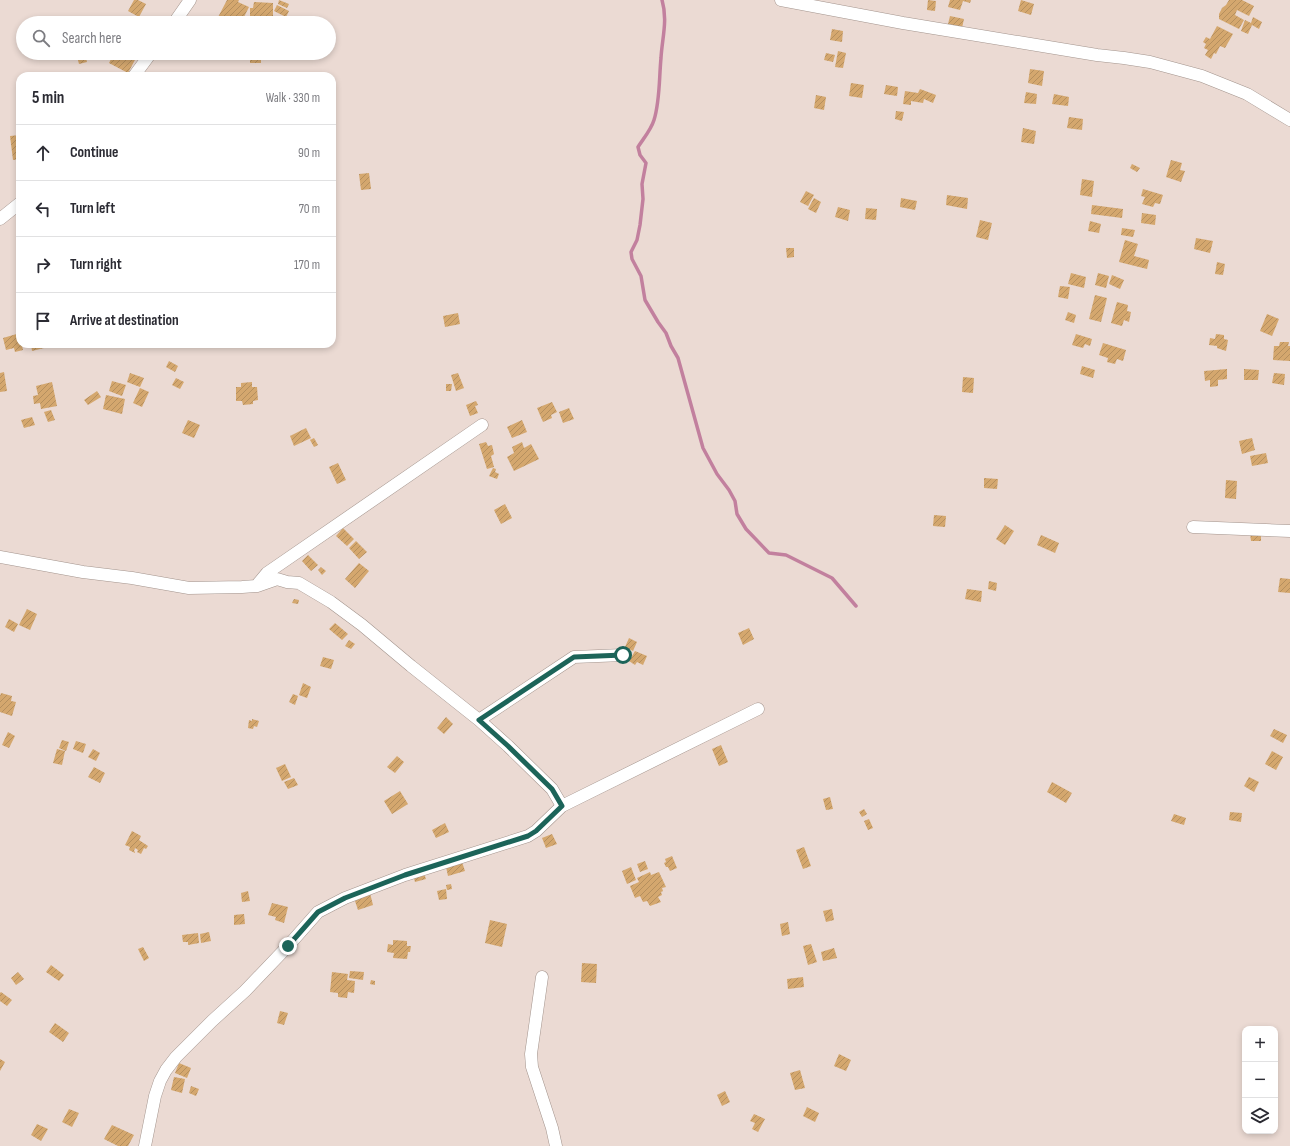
<!DOCTYPE html>
<meta charset="utf-8">
<style>
:root{--surface:#fff;--page:#f2f2f3;--text:#2b2b33;--muted:#7c7c81;--line:#e1e1e2}
body{margin:0;font-family:"Sofia Sans Condensed",sans-serif;background:var(--page);color:var(--text)}
.controls{position:absolute;right:12px;bottom:12px;display:grid;overflow:hidden;border-radius:8px;box-shadow:0 2px 6px #0003}
.controls button{width:36px;height:36px;display:grid;place-items:center;padding:0;border:0;border-bottom:1px solid var(--line);background:var(--surface);color:var(--text);font:20px sans-serif}
.stop{position:absolute;width:12px;height:12px;margin:-9px;border:3px solid #1c6459;border-radius:50%;background:#fff}
.stop.end{background:#1c6459;border-color:#fff;box-shadow:0 1px 4px #0008}
.list{margin:0;padding:0;list-style:none}
h2{display:flex;justify-content:space-between;align-items:center;height:52px;margin:0;padding:0 16px;font-size:17px}
h2 small{font-size:13px;font-weight:400;color:var(--muted)}
.list li{display:grid;grid-template-columns:26px 1fr auto;gap:12px;align-items:center;box-sizing:border-box;height:56px;padding:0 16px;border-top:1px solid var(--line)}
.list b{display:block;font-size:15px;white-space:nowrap}
.list em{font-size:13px;font-style:normal;color:var(--muted)}
.icon{flex:none;width:22px;height:22px;fill:none;stroke:currentColor;stroke-width:2;stroke-linecap:round;stroke-linejoin:round}
.map{position:relative;flex:none;width:1290px;height:1146px;overflow:hidden}
.search{position:absolute;background:var(--surface);box-shadow:0 2px 6px #0003;left:16px;top:16px;width:320px;height:44px;display:flex;align-items:center;gap:10px;box-sizing:border-box;padding:0 14px;border-radius:22px;color:var(--muted);font-size:15px}
.panel{position:absolute;background:var(--surface);box-shadow:0 2px 6px #0003;left:16px;top:72px;width:320px;height:276px;border-radius:12px}
.map>svg:first-child{display:block}
.lines{fill:none;stroke-linecap:round;stroke-linejoin:round}
.stream{stroke:#c2809e;stroke-width:3.5}
.building{fill:url(#building-hatch)}
.minor-casing{stroke:#a3948d;stroke-width:13}
.minor{stroke:#fff;stroke-width:12}
.route{stroke:#1c6459;stroke-width:5}
</style>
<div class="map">
<svg width="1290" height="1146" viewBox="0 0 1290 1146">
<defs>
<pattern id="building-hatch" width="6" height="6" patternUnits="userSpaceOnUse"><rect width="6" height="6" fill="#d4a76e"/><path d="M-1 1l2-2M0 6l6-6M5 7l2-2" fill="none" stroke="#b58f5e"/></pattern>
</defs>
<rect width="100%" height="100%" fill="#ebdad3"/>
<g class="lines">
<!-- stream -->
<path class="stream" d="M662 0C668 20 662 39 661 58 659 79 660 101 654 120 651 130 643 139 638 147L640 155 646 163 642 184 643 199 640 225 637 240 631 252 632 259 641 276 645 300 658 322 666 333 671 346 678 358 703 448 717 474 729 490 735 501 737 514 746 529 769 553 786 555 832 578 856 606"/>
</g>
<!-- building -->
<path class="building" d="M134 0H138L146 4 139 17 128 11Z
M227 0H239L238 2 249 7 241 23H215Z
M279 0 289 4 287 8 278 4Z
M928 0 936 1 935 11 927 10Z
M950 0H971L970 3 963 1 960 10 948 7Z
M1021 0 1034 4 1031 15 1018 11Z
M1229 0H1242L1254 6 1249 16 1237 10 1235 15 1244 20 1239 29 1219 19V14L1222 8 1226 5Z
M254 2 273 3V23H252V16H250V8H253Z
M277 5 289 11 286 17 274 11Z
M950 16 964 19 962 28 948 24Z
M315 17 316 22 307 23 306 18Z
M1253 17 1262 22 1259 29 1252 25 1248 34 1241 31 1245 20 1251 23Z
M1217 26 1233 34 1225 48 1220 46 1216 54 1214 53 1211 59 1205 55 1208 50 1204 48 1206 44 1203 42 1206 37 1210 39Z
M832 29 843 31 842 42 830 40Z
M838 51 846 53 843 68 835 67Z
M76 53H85L87 62 79 64Z
M114 53H126L136 58 128 73 109 63Z
M250 53H261V63H250Z
M826 53 835 55 833 62 824 60Z
M1030 69 1044 71 1042 86 1028 83Z
M851 83 864 85 862 98 849 96Z
M886 85 898 87 897 96 884 94Z
M920 89 936 95 933 103 924 99 923 103 911 101V105L903 104 905 91 918 93Z
M1026 92 1037 94 1036 104 1024 103Z
M1054 94 1069 97 1068 106 1052 104Z
M816 95 826 97 824 110 814 108Z
M896 111 904 112 902 121 895 119Z
M1069 117 1083 119 1082 130 1067 128Z
M1023 128 1036 131 1034 144 1021 142Z
M20 135V159L13 160 10 136Z
M1171 160 1182 163 1180 170 1185 171 1181 182 1166 177Z
M1132 164 1140 168 1137 172 1130 168Z
M369 173 371 189 361 190 359 174Z
M1082 179 1094 181 1092 197 1080 195Z
M1143 189 1163 195 1160 204 1155 203 1153 207 1142 204 1145 197 1141 196Z
M806 191 814 195 808 206 800 202Z
M947 195 968 198 967 209 946 205Z
M814 198 821 202 816 213 808 209Z
M901 198 917 201 915 210 900 207Z
M1092 205 1123 209 1122 218 1091 214Z
M838 207 850 210 848 221 835 217Z
M866 208 877 209 876 220 865 219Z
M1142 213 1156 215 1155 225 1141 223Z
M980 220 992 223 988 240 976 237Z
M1090 221 1101 224 1099 233 1088 231Z
M1122 228 1135 230 1133 237 1121 235Z
M1196 238 1213 241 1210 253 1194 249Z
M1125 240 1138 244 1134 256 1149 260 1147 269 1119 262Z
M786 248H794V257L787 258Z
M1217 262 1225 264 1223 275 1215 274Z
M1071 273 1086 277 1084 288 1068 284Z
M1098 273 1109 276 1106 288 1095 285Z
M1112 275 1124 280 1120 289 1109 284Z
M1060 286 1070 287 1068 299 1058 297Z
M1095 295 1107 298 1101 322 1089 319Z
M1117 302 1128 305 1127 311 1131 312 1129 322 1124 320 1122 326 1111 323Z
M1068 312 1076 315 1074 323 1065 320Z
M458 313 460 324 445 327 443 316Z
M1267 314 1279 319 1272 336 1260 331Z
M20 333V344H28L22 346 23 350 15 352 14 348 6 350 3 338Z
M1076 334 1092 339 1090 346 1085 344 1083 348 1072 345Z
M1216 334 1224 335V339L1228 340 1226 351 1217 348V346L1209 345 1210 338 1215 339Z
M1280 342H1289L1288 346H1290V361L1273 360 1274 346H1279Z
M1103 343 1126 350 1123 361 1117 359 1115 364 1107 362 1108 358 1099 355Z
M31 344H47L48 347 32 351Z
M169 361 178 366 175 372 166 367Z
M1082 366 1095 370 1093 378 1080 374Z
M1227 369V379L1218 380V386L1210 387V380L1205 381 1204 371Z
M1244 369 1259 370 1258 380H1244Z
M4 372 7 391 0 392V373Z
M130 373 144 378 140 387 127 382Z
M458 373 464 388 456 391 451 375Z
M1274 373 1285 374 1284 385 1272 383Z
M963 377 974 378 973 393 962 392Z
M176 378 184 382 180 389 172 385Z
M112 381 126 385 122 396 109 391Z
M52 382 57 406 41 409 40 403 34 404 33 396 38 395 36 386Z
M252 382V387H257L258 400 253 401V404L243 405 242 401H236V387H241V383Z
M446 384H452L451 391H446Z
M140 388 149 392 142 407 133 403Z
M97 391 101 397 88 405 84 400Z
M106 395 125 399 122 414 103 409Z
M476 401 478 405 475 406 478 413 470 416 466 405Z
M552 402 557 412 551 415 552 418 543 422 537 408Z
M569 408 574 419 563 423 559 412Z
M51 410 55 420 48 422 44 412Z
M32 417 35 425 24 428 21 420Z
M188 420 200 425 194 438 182 433Z
M522 420 527 432 512 438 507 427Z
M306 428 311 438 294 446 290 436Z
M314 438 318 445 314 447 310 440Z
M1252 438 1255 450 1242 454 1239 441Z
M486 442 488 446 492 445 494 454 491 456 494 467 487 469 479 444Z
M522 442 524 448 531 444 539 459 514 471 507 457 514 453 512 447Z
M1266 453 1268 463 1252 466 1250 456Z
M338 463 346 480 337 484 329 467Z
M493 468 496 469 495 472 499 474 497 479 489 476Z
M984 478 998 479 997 489 984 488Z
M1226 480 1237 481 1236 499 1225 498Z
M505 504 512 518 501 524 494 510Z
M934 515 946 516 945 527 933 526Z
M1005 525 1014 531 1005 545 996 539Z
M343 528 354 539 347 546 336 536Z
M1250 533H1261V541H1251Z
M1041 535 1059 543 1055 553 1037 545Z
M356 541 367 552 359 559 349 548Z
M308 555 318 565 311 571 302 561Z
M359 563 369 571 355 588 345 579Z
M321 567 326 571 322 575 318 570Z
M1280 578 1290 579V593L1278 592Z
M989 581 997 583 996 591 988 589Z
M967 589 982 591 981 602 965 599Z
M294 599 299 600 298 604 292 603Z
M27 609 37 614 30 630 19 625Z
M9 619 18 624 14 632 5 627Z
M335 623 348 634 342 640 329 629Z
M749 628 754 639 743 645 738 633Z
M629 638 637 642 633 651 625 647Z
M349 640 355 644 351 649 345 646Z
M635 651 647 656 643 665 637 662 635 665 629 661Z
M323 657 334 660 331 669 320 666Z
M303 683 311 687 307 698 299 695Z
M1 693 12 696 11 701 16 702 12 716 0 712V696Z
M293 694 298 696 295 705 289 702Z
M446 717 453 724 444 734 437 728Z
M252 719 259 721 257 727 254 726 253 729 248 728 249 720 252 721Z
M1274 729 1287 735 1283 743 1270 736Z
M8 732 15 736 9 748 2 745Z
M62 740 69 742 66 751 59 748Z
M76 741 86 744 83 753 73 749Z
M721 745 728 762 719 766 712 749Z
M57 749 65 751 62 765 53 763Z
M93 749 100 753 96 761 88 757Z
M1272 751 1283 757 1276 770 1265 764Z
M397 756 404 762 395 773 387 767Z
M285 764 291 777 282 781 276 768Z
M94 767 105 773 100 783 88 777Z
M1249 777 1259 782 1254 792 1244 786Z
M294 778 298 785 288 789 284 782Z
M1052 782 1072 793 1066 803 1047 792Z
M400 791 408 804 392 814 384 801Z
M830 797 833 809 826 810 823 799Z
M864 809 867 814 862 817 859 812Z
M1230 812 1242 813 1241 822 1229 820Z
M1174 814 1186 818 1184 825 1171 821Z
M869 819 873 828 868 830 864 821Z
M445 823 449 832 436 838 432 830Z
M132 831 141 836 139 840 148 846 146 849 144 848 141 854 137 852 138 850 135 848 134 851 135 852V853L129 850 130 847 125 845Z
M552 834 557 844 546 848 542 838Z
M804 847 811 866 803 869 796 850Z
M672 856 677 868 670 871 668 867H666L664 863 666 862 665 859Z
M645 861 648 869 640 872 637 864Z
M462 862 465 871 448 876 446 867Z
M631 867 636 880 627 884 622 871Z
M423 871 426 879 415 882 413 875Z
M650 872 651 875 659 872 666 887 662 888 663 891 661 892 662 895 658 897 661 902 650 906 647 901 643 902 640 896 635 898 630 886 639 882 637 878Z
M451 884 452 889 447 890 446 885Z
M446 889 447 899 439 900 437 891Z
M248 891 250 901 242 902 241 893Z
M370 893 373 905 358 910 354 898Z
M272 903 288 907 284 923 275 920 276 917 268 915Z
M832 909 834 920 826 922 823 911Z
M244 914 245 924 234 925V915Z
M490 920 507 924 502 947 485 943Z
M788 922 790 934 782 936 780 924Z
M209 932 211 941 201 943 200 934Z
M198 933 199 943 188 945V942H183L182 935Z
M393 940 407 941V946H411L410 952H408L407 959 393 958 394 953 387 952 388 944 393 945Z
M811 944 817 962 808 965 803 946Z
M143 947 149 958 144 961 138 949Z
M834 948 837 958 823 961 821 952Z
M582 963 597 964 596 983 581 982Z
M51 965 64 975 59 981 46 972Z
M350 971 364 972 363 980 349 978Z
M18 972 24 979 16 985 11 978Z
M332 972 348 974 347 980 355 981 354 993 348 992 347 998 338 997V993L330 992Z
M803 977 804 987 788 989 787 979Z
M371 980 375 981V985L370 984Z
M1 992 12 1000 7 1006 0 1001V993Z
M280 1011 288 1013 284 1025 277 1023Z
M55 1023 69 1033 63 1042 49 1032Z
M839 1054 851 1060 846 1071 834 1066Z
M0 1059 5 1062 0 1071Z
M179 1063 191 1068 187 1078 175 1073Z
M800 1070 805 1088 795 1090 790 1073Z
M174 1077 185 1079 182 1093 171 1090Z
M191 1086 199 1089 196 1096 189 1093Z
M725 1091 730 1102 722 1106 717 1095Z
M807 1107 819 1113 815 1122 803 1116Z
M69 1109 79 1113 72 1127 62 1122Z
M754 1114 765 1119 758 1132 752 1129 755 1123 750 1121Z
M37 1124 48 1129 41 1141 31 1135Z
M112 1125 134 1135 128 1146H118L104 1139Z"/>
<g class="lines">
<!-- minor casing -->
<g class="minor-casing">
<path id="minor" d="M781 0 903 23 1097 55 1124 58 1150 62 1202 76 1247 94 1290 120
M174 23 190 0
M134 76 151 53
M0 219 20 203
M1193 527 1290 531
M0 557 83 572 132 578 189 588 242 587 257 586 277 579 287 582 299 583 331 602 362 625 411 666 479 720 508 746 552 789 562 806 536 831 528 836 405 875 345 898 318 912 288 946 245 991 212 1021 176 1057 166 1070 160 1081 155 1096 145 1146
M257 585 267 573 482 425
M479 720 574 657 623 655
M562 806 758 709
M542 977 531 1054 532 1067 552 1128 556 1146"/>
</g>
<!-- minor -->
<use href="#minor" class="minor"/>
</g>
<g class="lines">
<!-- route -->
<path class="route" d="M288 946 318 912 345 898 405 875 528 836 536 831 562 806 552 789 508 746 479 720 574 657 623 655"/>
</g>
</svg>
<div class="controls">
<button>+</button>
<button>−</button>
<button><svg class="icon" aria-label="layers" viewBox="0 0 24 24"><path d="M12 4l9 5-9 5-9-5zM3 14l9 5 9-5"/></svg></button>
</div>
<div class="stop" style="left:623px;top:655px"></div>
<div class="stop end" style="left:288px;top:946px"></div>
<div class="search"><svg class="icon" aria-label="search" viewBox="0 0 24 24"><circle cx="10" cy="10" r="6"/><path d="M15 15l6 6"/></svg>Search here</div>
<section class="panel">
<h2>5 min<small>Walk · 330 m</small></h2>
<ul class="list">
<li><svg class="icon" aria-label="ahead" viewBox="0 0 24 24"><path d="M12 20V5M6 11l6-6 6 6"/></svg><div><b>Continue</b></div><em>90 m</em></li>
<li><svg class="icon" aria-label="left" viewBox="0 0 24 24"><path d="M17 20v-9H6M10 6l-5 5 5 5"/></svg><div><b>Turn left</b></div><em>70 m</em></li>
<li><svg class="icon" aria-label="right" viewBox="0 0 24 24"><path d="M7 20v-9h11M14 6l5 5-5 5"/></svg><div><b>Turn right</b></div><em>170 m</em></li>
<li><svg class="icon" aria-label="arrive" viewBox="0 0 24 24"><path d="M6 21V4h12l-3 4 3 4H6"/></svg><div><b>Arrive at destination</b></div></li>
</ul>
</section>
</div>
